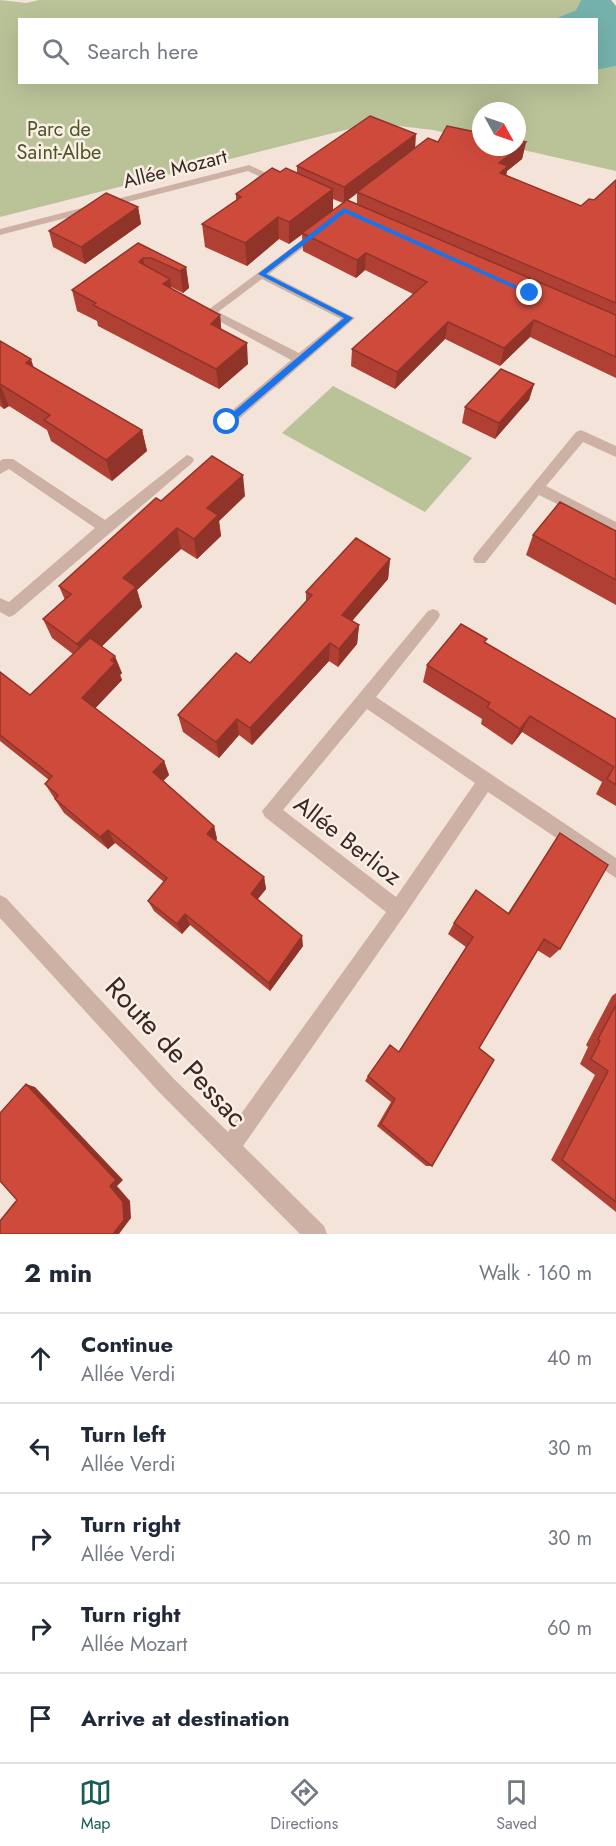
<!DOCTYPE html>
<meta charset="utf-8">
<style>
:root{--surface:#fff;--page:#f6f6f7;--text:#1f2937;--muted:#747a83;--line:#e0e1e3;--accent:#195b56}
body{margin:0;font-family:Jost,sans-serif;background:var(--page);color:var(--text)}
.compass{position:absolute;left:472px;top:102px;width:54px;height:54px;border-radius:50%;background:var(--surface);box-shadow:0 6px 24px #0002;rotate:130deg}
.stop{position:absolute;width:18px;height:18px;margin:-14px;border:4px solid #1a73e8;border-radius:50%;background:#fff}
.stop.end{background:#1a73e8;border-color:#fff;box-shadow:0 2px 6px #0008}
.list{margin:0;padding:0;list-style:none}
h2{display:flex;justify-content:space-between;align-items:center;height:78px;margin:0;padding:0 24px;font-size:26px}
h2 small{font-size:20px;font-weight:400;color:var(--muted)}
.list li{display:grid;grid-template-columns:39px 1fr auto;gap:18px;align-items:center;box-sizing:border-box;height:90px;padding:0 24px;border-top:2px solid var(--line)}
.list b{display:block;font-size:22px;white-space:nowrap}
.list p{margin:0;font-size:20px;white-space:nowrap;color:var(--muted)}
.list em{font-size:20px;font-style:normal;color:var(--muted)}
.icon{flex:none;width:33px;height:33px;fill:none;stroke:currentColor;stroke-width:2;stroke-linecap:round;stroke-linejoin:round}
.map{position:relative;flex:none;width:616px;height:1234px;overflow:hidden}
.search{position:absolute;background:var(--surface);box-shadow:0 6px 24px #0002;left:18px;right:18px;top:18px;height:66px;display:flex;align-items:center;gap:15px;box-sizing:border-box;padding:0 21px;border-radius:0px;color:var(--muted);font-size:22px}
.sheet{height:528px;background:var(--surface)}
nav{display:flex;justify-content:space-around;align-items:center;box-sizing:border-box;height:84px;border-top:2px solid var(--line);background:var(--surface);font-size:16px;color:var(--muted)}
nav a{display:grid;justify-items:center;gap:3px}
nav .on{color:var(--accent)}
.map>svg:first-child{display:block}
.green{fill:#bac398}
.water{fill:#76b2ac}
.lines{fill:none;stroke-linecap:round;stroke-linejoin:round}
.minor{fill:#ccb1a4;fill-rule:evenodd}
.wall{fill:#b14034;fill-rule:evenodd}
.shaded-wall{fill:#90342a}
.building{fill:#ce4b3c;stroke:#90342a;stroke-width:1.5}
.route{fill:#1a73e8}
.labels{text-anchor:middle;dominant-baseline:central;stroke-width:5;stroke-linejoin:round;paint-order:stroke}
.far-park-label{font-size:20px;fill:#4c5728;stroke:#faeee5}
.far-street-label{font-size:20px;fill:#372926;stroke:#faeee5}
.street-label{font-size:24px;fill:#372926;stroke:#faeee5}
.near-street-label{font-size:28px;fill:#372926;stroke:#faeee5}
</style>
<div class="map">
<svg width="616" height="1234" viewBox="0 0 616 1234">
<rect width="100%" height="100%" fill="#f3e3d9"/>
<!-- green -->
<path class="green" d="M0 0 26 3 39 0H581L576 10 555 20H20V82H596L597 70 616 66V171L510 147H517V111H481V141L433 130 373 123 0 217Z
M333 386 472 458 425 512 282 433Z"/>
<!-- water -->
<path class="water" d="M581 0H611L616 6V66L597 70 596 20 555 19 576 10Z"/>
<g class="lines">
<!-- minor -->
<path class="minor" d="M249 165 285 182 276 184 248 171 0 235V229Z
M318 228 322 229V233L269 274 355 318 232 425H222L221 422 222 419 291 360 204 313ZM262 279 341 319 299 353 218 312Z
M581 430 616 446V457L583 442 546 486 616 522V533L539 495 485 563H475L473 559 475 555 576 432Z
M187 455 192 457 194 460 192 463 14 615 9 617 0 612V598L9 602 95 528 9 469 0 474V461L3 459H13L105 520Z
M433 609 438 611 440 615 438 619 376 697 616 858V878L488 792 404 916 243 1146 324 1226 327 1234H300L159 1092 0 918V895L6 898 173 1078 228 1132 386 912 265 817 262 811 428 611ZM367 709 475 783 396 897 283 810Z"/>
</g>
<!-- wall -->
<path class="wall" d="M438 142H526L522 159 507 171 506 175 581 206 594 200 616 180V378L530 337 500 366 445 339 395 389 351 366 352 349 413 294 365 270 356 278 303 251 302 234 289 244 279 239 247 266 205 247 202 224 236 200V194L280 172 297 173V166L415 148ZM357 193V204L348 200 355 195ZM333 199 343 203 333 211Z
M138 207 141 224 85 264 53 247 49 231Z
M138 243 186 267 189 288 183 293 171 287V289L220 315 221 329 248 364 219 389 98 326 97 321 77 311 72 290Z
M0 341 33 367 142 430 147 451 112 481 51 441 47 430 9 406 4 409 0 406Z
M534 384 529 400 495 439 462 423 465 407Z
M245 496 219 521 221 536 197 559 181 549 137 590 142 607 102 646 122 673 120 675 122 680 95 708 164 761 169 775 163 781 214 826 217 839 216 840 264 877 266 889 257 900 303 946 270 991 190 925 182 934 154 911 148 901 164 882 115 843 108 849 64 813 45 784 49 780 0 741V672L30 695 73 654 52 638 43 619 65 600 59 586 161 501Z
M616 531V605L526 555 533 535Z
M390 559 388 579 352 621 359 625 357 644 338 667 329 661 252 745 239 735 219 758 183 732 178 715 250 663 306 601V592Z
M486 643 616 719V806L596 794 602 782 522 732 512 745 481 724 482 719 423 682 427 665Z
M560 833V949L550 958 537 950 479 1048 432 1166H426L377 1126 391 1102 365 1081 368 1076 399 1051 466 947 448 934 454 923 508 913 551 847Z
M616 993V1212L551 1160 595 1075 580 1064 588 1047 586 1045 612 996Z"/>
<!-- shaded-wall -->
<path class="shaded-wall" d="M416 134 415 151 357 192V193L344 203V187Z
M526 142 522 159 507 171 505 184 497 191 499 163Z
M333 189V212L289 244V222Z
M138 207 141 224 85 264 81 247Z
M278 217 279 239 247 266 245 243Z
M366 253 365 270 356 278 357 260Z
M143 258 147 279 139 262Z
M186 267 189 288 183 293 180 271Z
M170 279 173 300 163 284Z
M220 315 222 336 211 324Z
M534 320 530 337 500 366 504 348Z
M448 322 445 339 395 389 397 372Z
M247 343 248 364 219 389 216 369Z
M31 359 38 381 26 363Z
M0 384 9 406 4 409 0 398Z
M534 384 529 400 495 439 499 423Z
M142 430 147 451 112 481 106 460Z
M243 475 245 496 219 521 221 536 197 559 194 539 207 508Z
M177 528 181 549 137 590 142 607 85 663 77 644 123 578Z
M390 559 388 579 341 634 342 615Z
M359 625 357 644 338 667 339 649Z
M330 643 329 661 252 745 250 728Z
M115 656 122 673 120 675 122 680 90 714 82 698Z
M530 716 522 732 512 745 520 729Z
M237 719 239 735 219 758 216 742Z
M164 761 169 775 158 786 153 772Z
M214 826 217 839 211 846 207 834Z
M108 830 115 843 108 849 100 837Z
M264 877 266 889 253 905 251 894Z
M185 914 190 925 182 934 177 924Z
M302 936 303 946 270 991 269 983Z
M26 1084 35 1087 123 1180 117 1186 130 1201 131 1218 119 1234H113L110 1186Z"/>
<!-- building -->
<path class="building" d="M370 116 416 134 344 187 297 166Z
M447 126 481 133V147H517V140L526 142 499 163 508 166 500 173 581 206 589 199 594 200 616 180V303L357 192 428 138 438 142Z
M272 168 280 172 286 168 333 189 289 222 278 217 245 243 202 224 241 197 236 194Z
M106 193 138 207 81 247 49 231Z
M347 200 616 315V357L534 320 504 348 448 322 397 372 352 349 427 282 366 253 357 260 302 233Z
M138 243 186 267 180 271 151 258H143L139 262 170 279 163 284 220 315 211 324 247 343 216 369 93 305 96 303 72 290Z
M0 341 31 359 26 363 142 430 106 460 44 420 50 415 0 384Z
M501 369 534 384 499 423 465 407Z
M212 456 243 475 207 508 218 515 194 539 177 528 123 578 136 587 77 644 43 619 71 594 59 586 156 498 161 501Z
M560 502 616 531V580L533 535Z
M356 538 390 559 342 615 359 625 339 649 330 643 250 728 237 719 216 742 178 715 236 653 250 663 312 595 306 592Z
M461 624 487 639 484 642 616 719V785L607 779 614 767 530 716 520 729 487 707 490 703 427 665Z
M90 638 115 656 111 660 115 663 82 698 164 761 153 772 214 826 207 834 264 877 251 894 302 936 269 983 185 914 177 924 148 901 167 878 108 830 100 837 55 799 58 795 45 784 52 776 0 735V672L30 695Z
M560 833 608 865 560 949 544 939 479 1048 494 1060 432 1166 381 1124 395 1099 368 1076 390 1045 399 1052 473 937 454 923 476 890 509 914Z
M616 1005V1202L562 1160 608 1071 591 1059 600 1041 598 1039Z
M26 1084 116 1180 110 1186 123 1202 124 1220 113 1234H0V1221L17 1200 0 1181V1113Z"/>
<!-- route -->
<path class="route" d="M344 208 533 293 527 294 345 213 266 274 353 318 230 424H224V420L344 318 258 274Z"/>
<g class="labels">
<!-- far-park labels -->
<g class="far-park-label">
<text x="59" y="129">Parc de<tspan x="59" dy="23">Saint-Albe</tspan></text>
</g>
<!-- far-street labels -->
<g class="far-street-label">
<text transform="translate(175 169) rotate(-14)">Allée Mozart</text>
</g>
<!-- street labels -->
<g class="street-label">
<text transform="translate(348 840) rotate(38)">Allée Berlioz</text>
</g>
<!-- near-street labels -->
<g class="near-street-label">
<text transform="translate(176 1052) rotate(47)">Route de Pessac</text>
</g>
</g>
</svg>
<svg class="compass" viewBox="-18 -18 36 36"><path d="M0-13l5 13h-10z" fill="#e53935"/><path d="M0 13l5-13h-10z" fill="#747a83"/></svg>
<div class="stop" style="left:227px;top:422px"></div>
<div class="stop end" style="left:530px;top:293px"></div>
<div class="search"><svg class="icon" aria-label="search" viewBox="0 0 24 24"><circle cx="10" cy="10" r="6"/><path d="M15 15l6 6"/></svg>Search here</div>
</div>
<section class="sheet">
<h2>2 min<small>Walk · 160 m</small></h2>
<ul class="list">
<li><svg class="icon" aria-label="ahead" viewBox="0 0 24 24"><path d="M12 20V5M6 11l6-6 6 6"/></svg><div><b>Continue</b><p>Allée Verdi</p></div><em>40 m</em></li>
<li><svg class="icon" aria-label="left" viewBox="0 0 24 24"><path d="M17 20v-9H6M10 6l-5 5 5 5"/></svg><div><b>Turn left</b><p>Allée Verdi</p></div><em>30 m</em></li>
<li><svg class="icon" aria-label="right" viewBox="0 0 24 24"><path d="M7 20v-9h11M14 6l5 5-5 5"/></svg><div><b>Turn right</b><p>Allée Verdi</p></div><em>30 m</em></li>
<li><svg class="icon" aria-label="right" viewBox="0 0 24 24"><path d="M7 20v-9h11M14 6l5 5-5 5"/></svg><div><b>Turn right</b><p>Allée Mozart</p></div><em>60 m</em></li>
<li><svg class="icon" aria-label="arrive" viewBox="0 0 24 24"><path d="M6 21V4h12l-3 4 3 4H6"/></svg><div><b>Arrive at destination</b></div></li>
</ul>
</section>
<nav>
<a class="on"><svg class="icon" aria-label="map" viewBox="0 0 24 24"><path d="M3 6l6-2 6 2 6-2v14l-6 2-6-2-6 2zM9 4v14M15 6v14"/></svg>Map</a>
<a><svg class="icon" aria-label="directions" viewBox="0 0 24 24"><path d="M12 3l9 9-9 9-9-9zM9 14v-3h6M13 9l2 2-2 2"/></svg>Directions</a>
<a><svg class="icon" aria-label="saved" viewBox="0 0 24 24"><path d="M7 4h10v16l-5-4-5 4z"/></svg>Saved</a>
</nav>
